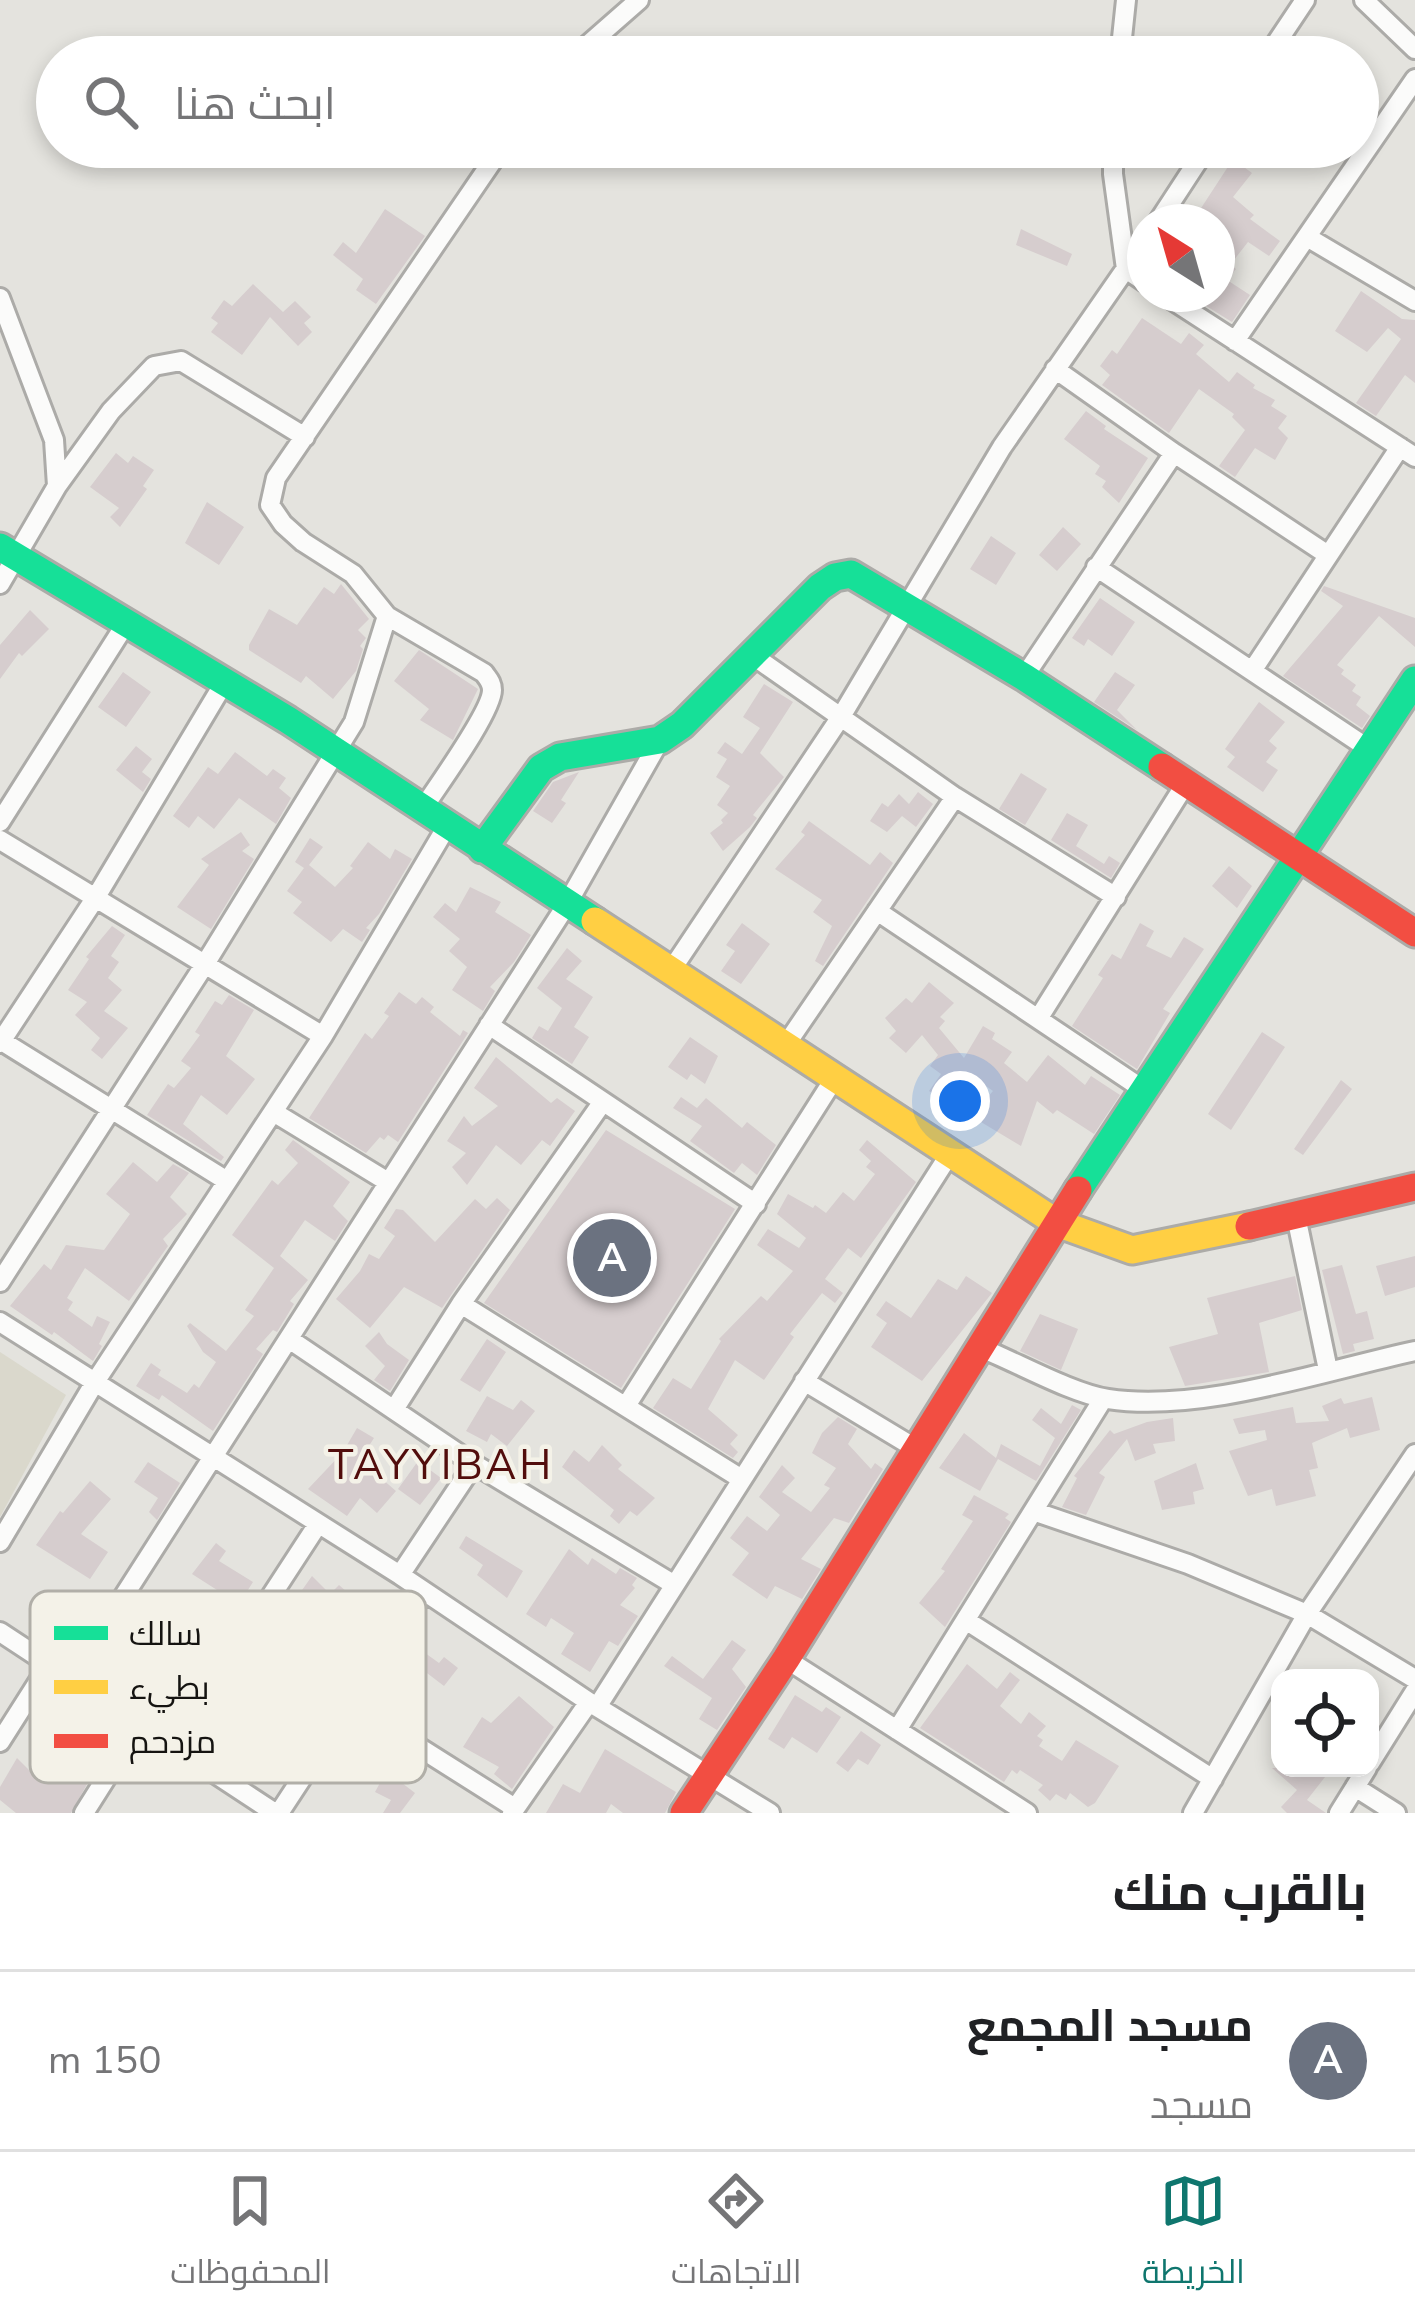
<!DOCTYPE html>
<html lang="ar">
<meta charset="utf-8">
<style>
:root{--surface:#fff;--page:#f2f2f2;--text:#202124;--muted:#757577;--line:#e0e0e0;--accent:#0f766e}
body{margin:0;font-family:"Nunito Sans",Cairo,sans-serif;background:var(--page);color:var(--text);direction:rtl}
.controls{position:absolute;right:36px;bottom:36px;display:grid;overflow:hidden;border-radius:24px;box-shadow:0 6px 18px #0003}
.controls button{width:108px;height:108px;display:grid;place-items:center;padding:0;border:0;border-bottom:3px solid var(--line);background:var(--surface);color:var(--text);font:60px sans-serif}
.compass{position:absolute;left:1127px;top:204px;width:108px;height:108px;border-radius:50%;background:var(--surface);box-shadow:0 6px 18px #0003;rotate:323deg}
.you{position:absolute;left:960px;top:1101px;width:42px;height:42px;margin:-30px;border:9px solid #fff;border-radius:50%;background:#1a73e8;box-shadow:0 0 0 18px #1a73e833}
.badge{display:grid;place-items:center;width:78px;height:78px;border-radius:50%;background:var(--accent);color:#fff;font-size:39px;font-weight:700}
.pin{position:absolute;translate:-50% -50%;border:6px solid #fff;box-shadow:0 3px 12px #0006}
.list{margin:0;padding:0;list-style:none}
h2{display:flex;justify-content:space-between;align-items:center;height:156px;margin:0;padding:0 48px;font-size:51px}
h2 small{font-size:39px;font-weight:400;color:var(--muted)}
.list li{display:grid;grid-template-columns:78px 1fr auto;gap:36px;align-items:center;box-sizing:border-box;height:180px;padding:0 48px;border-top:3px solid var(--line)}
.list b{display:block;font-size:45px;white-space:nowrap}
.list p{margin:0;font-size:39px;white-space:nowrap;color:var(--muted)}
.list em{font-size:39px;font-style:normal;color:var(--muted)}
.icon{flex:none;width:66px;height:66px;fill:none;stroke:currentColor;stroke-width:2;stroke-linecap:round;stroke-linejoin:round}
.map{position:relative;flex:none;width:1415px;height:1813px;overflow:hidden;direction:ltr}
.search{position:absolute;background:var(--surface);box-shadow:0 6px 18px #0003;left:36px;right:36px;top:36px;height:132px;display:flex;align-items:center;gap:30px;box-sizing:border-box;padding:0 42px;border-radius:66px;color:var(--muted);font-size:45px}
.sheet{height:336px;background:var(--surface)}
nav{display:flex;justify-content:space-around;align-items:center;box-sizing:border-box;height:168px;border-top:3px solid var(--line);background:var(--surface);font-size:33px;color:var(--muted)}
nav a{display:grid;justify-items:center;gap:6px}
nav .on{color:var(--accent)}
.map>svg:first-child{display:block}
.built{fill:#dad8cc}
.building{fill:#d6cdce}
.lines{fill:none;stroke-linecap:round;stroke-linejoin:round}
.street-casing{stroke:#acaba8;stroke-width:24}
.fast-casing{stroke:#acaba8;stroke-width:33}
.slow-casing{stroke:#acaba8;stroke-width:33}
.jam-casing{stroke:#acaba8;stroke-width:33}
.street{stroke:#fbfbfa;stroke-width:18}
.fast{stroke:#16e098;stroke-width:27}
.slow{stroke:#ffcf43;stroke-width:27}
.jam{stroke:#f24e42;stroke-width:27}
.labels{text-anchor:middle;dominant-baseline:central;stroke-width:9;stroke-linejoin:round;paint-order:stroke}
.quarter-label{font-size:42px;letter-spacing:3px;fill:#520d0c;stroke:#f4f2e8}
.key{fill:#f4f2e8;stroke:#b1afa8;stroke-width:3}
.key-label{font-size:33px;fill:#151411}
</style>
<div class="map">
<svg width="1415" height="1813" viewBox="0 0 1415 1813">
<rect width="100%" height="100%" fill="#e4e3de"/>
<!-- built -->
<path class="built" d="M0 1352 66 1395 0 1517Z"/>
<!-- building -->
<path class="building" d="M1233 159 1252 173 1233 197 1254 215 1250 219 1280 241 1269 256 1248 242 1230 265 1236 269 1227 280 1250 295 1232 322 1203 304 1209 294H1217V222H1192Z
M385 209 425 236 376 304 356 290 363 279 333 255 343 242 356 253Z
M1021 229 1072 254 1067 266 1016 245Z
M253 284 283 312 295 301 311 317 304 323 312 332 298 346 270 317 242 355 211 332 218 323 211 318 224 300 232 306Z
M1361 291 1402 319 1415 320V383L1405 375 1376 416 1356 403 1401 339 1388 328 1367 352 1335 331Z
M1142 318 1181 344 1189 333 1204 345 1196 354 1229 382 1237 372 1255 385 1253 388 1275 400 1271 406 1287 416 1278 428 1288 438 1275 460 1255 448 1235 477 1219 466 1245 430 1232 417 1234 414 1199 389 1169 433 1102 385 1110 375 1100 366 1112 350 1117 354Z
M1086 411 1106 426 1104 429 1148 458 1119 503 1102 487 1106 481 1095 474 1100 466 1064 439Z
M116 453 128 463 133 456 154 470 143 486 147 489 120 527 110 517 119 508 90 487Z
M207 502 244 527 219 565 185 543Z
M1063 527 1081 544 1057 571 1039 555Z
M991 536 1016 553 996 585 970 569Z
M341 584 369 619 358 630 366 638 360 646 363 649 356 671 333 699 306 676 301 683 249 650V645L269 609 297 625 324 587 334 594Z
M1324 586 1415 618V647L1379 616 1337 665 1344 670 1341 674 1356 685 1352 691 1361 697 1356 705 1370 716 1362 728 1283 676 1343 606 1321 591Z
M1100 598 1135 622 1112 656 1088 639 1084 646 1072 638Z
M30 610 49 629 22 656 19 653 0 679V645Z
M419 650 478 689 453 740 420 720 429 709 394 681Z
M123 672 151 692 126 727 98 707Z
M1115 672 1135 685 1117 710 1137 730 1094 702Z
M764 684 793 702 760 753 784 777 753 815 757 818 750 827 723 851 710 833 723 823 721 820 728 813 717 805 730 786 716 777 727 759 717 753 725 742 742 754 760 728 743 717Z
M1259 702 1285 722 1269 741 1277 748 1266 762 1278 770 1263 792 1227 767 1235 757 1225 749Z
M136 746 152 759 142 772 151 779 143 792 116 770Z
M235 752 267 776 273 769 286 778 279 788 291 798 276 824 239 798 214 829 198 816 189 828 173 816 208 767 218 774Z
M579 772 561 800 566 803 552 823 533 811 553 782Z
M1021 773 1047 789 1025 825 999 809Z
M918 792 933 804 916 827 902 816 887 832 870 821 882 803 888 807 899 794 909 804Z
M1067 813 1088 825 1076 846 1104 864 1109 856 1120 863 1111 878 1051 840Z
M809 821 870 865 880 852 893 863 823 966 815 961 832 926 813 912 822 900 775 869 805 835 801 832Z
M241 832 250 845 242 851 254 859 211 929 177 907 209 865 201 859Z
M310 838 323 847 309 865 335 887 353 868 350 866 368 842 390 859 395 849 412 859 379 914 366 928 370 930 362 942 343 929 331 942 293 913 302 902 287 891 304 868 295 862Z
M1229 866 1252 886 1237 908 1212 886Z
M470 887 501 902 495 912 531 935 514 962 490 987 495 991 483 1011 452 990 467 967 449 951 460 939 433 917 445 903 456 912Z
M742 923 770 944 741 984 721 971 735 951 726 945Z
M1140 923 1154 931 1146 946 1171 958 1184 937 1204 949 1163 1009 1170 1013 1137 1069 1072 1026 1103 978 1098 975 1112 954 1121 959Z
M112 926 125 935 111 956 119 962 108 978 122 990 104 1011 128 1028 102 1059 91 1050 100 1038 75 1015 87 1002 68 990 89 959 86 957Z
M567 948 582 961 566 979 593 997 574 1027 589 1037 572 1064 532 1038 539 1026 548 1031 562 1008 537 988Z
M929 982 954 1003 940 1017 945 1021 939 1028 964 1058 983 1026 995 1033 992 1039 1012 1052 1004 1063 1027 1082 1048 1055 1085 1085 1091 1076 1120 1095 1094 1134 1057 1110 1053 1114 1037 1101 1021 1146 971 1116 993 1091 968 1073 947 1103 929 1091 941 1074 930 1066 938 1055 922 1035 906 1053 889 1038 896 1031 885 1018 906 998 912 1003Z
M399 992 416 1004 422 997 434 1007 430 1012 460 1036 463 1030 468 1033 398 1142 388 1135 384 1140 380 1137 366 1153 309 1118 365 1033 372 1039 389 1016 384 1013Z
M229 995 254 1010 226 1056 255 1079 227 1115 201 1095 183 1124 224 1157 221 1161 147 1115 168 1084 174 1088 191 1068 181 1061 200 1035 195 1032 215 1001 222 1005Z
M1262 1032 1285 1047 1231 1130 1208 1114Z
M690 1037 718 1056 705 1084 691 1074 687 1080 668 1067Z
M496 1057 551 1103 557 1098 575 1111 550 1146 542 1140 521 1165 496 1145 467 1185 452 1167 466 1153 447 1141 464 1116 472 1126 498 1106 474 1088Z
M1341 1080 1352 1089 1303 1155 1294 1149Z
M681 1097 697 1108 706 1098 742 1128 747 1122 776 1145 757 1175 742 1163 734 1173 690 1141 702 1126 673 1108Z
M606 1130 735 1209 621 1388 484 1303Z
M293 1140 350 1182 333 1206 348 1221 335 1241 305 1220 280 1256 308 1280 290 1301 294 1304 277 1332 273 1330 256 1349 263 1354 213 1431 162 1395 159 1400 136 1386 151 1363 161 1370 158 1375 187 1393 194 1384 199 1388 216 1362 203 1352 187 1326 190 1323 226 1351 254 1316 245 1310 274 1268 232 1235 272 1180 278 1185 298 1163 285 1150Z
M867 1140 916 1182 861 1258 848 1248 825 1279 843 1293 835 1303 822 1293 790 1334 794 1337 764 1380 735 1360 708 1409 738 1435 730 1444 738 1452 733 1458 653 1408 673 1378 691 1389 721 1341 719 1339 761 1296 767 1301 793 1271 757 1245 768 1229 799 1248 806 1238 777 1214 788 1194 813 1208 815 1205 826 1213 843 1192 854 1201 875 1174 866 1167 871 1161 859 1150Z
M133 1162 157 1182 173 1164 189 1173 170 1197 187 1214 163 1239 168 1246 129 1301 85 1268 67 1298 73 1302 68 1310 92 1327 97 1316 110 1322 99 1344 102 1346 93 1361 54 1332 52 1335 10 1306 44 1264 51 1270 66 1245 104 1250 130 1214 106 1194Z
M497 1198 510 1210 442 1308 404 1287 370 1328 336 1299 360 1271 369 1254 379 1259 395 1236 384 1228 396 1209 403 1210 435 1242 475 1199 486 1209Z
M1415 1256V1287L1385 1296 1376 1266Z
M1342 1265 1356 1314 1367 1311 1374 1339 1353 1344 1355 1351 1343 1354 1322 1270Z
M966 1276 992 1293 922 1381 871 1347 887 1323 876 1315 886 1301 911 1318 938 1279 957 1290Z
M1295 1276 1302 1310 1259 1323 1269 1372 1185 1386 1169 1347 1218 1334 1207 1298Z
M1040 1314 1078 1329 1061 1370 1020 1351Z
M379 1332 387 1344 409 1360 390 1391 374 1380 385 1366 365 1346Z
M487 1339 506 1352 480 1392 460 1380Z
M487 1396 513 1410 521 1400 535 1411 507 1446 491 1434 487 1442 466 1431Z
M1372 1397 1380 1430 1350 1438 1347 1428 1312 1443 1318 1468 1309 1470 1316 1496 1276 1506 1272 1489 1248 1496 1229 1451 1267 1440 1265 1430 1239 1434 1233 1419 1293 1407 1296 1423 1329 1421 1322 1406 1341 1398 1344 1404Z
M1072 1405 1081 1410 1036 1481 998 1459 980 1491 939 1468 964 1433 996 1458 1001 1444 1040 1466 1055 1438 1032 1420 1041 1408 1061 1424Z
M838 1417 857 1429 848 1444 871 1469 875 1463 883 1469 849 1523 834 1518 801 1559 821 1569 802 1599 775 1586 767 1599 732 1575 749 1553 730 1538 747 1516 767 1531 780 1515 759 1497 782 1465 795 1478 782 1492 811 1512 830 1488 824 1485 836 1468 812 1453 822 1433Z
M1173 1418 1175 1441 1153 1444 1156 1453 1135 1461 1127 1439 1099 1473 1105 1477 1086 1515 1062 1507 1077 1478 1074 1476 1110 1430 1114 1434 1147 1422Z
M357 1428 374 1438 360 1460 396 1491 377 1513 360 1498 347 1516 308 1489 343 1452Z
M602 1445 622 1465 618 1469 655 1498 637 1516 630 1511 619 1524 610 1516 614 1510 562 1467 574 1450 589 1462Z
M418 1461 441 1478 420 1505 398 1489Z
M148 1462 180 1483 157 1520 149 1512 158 1498 134 1482Z
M1196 1463 1204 1489 1193 1492 1195 1504 1162 1510 1154 1481Z
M90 1481 111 1499 81 1534 108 1552 90 1579 36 1545 60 1511 63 1513Z
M974 1495 1009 1514 1005 1518 1011 1522 945 1627 919 1603 945 1571 941 1569 973 1521 962 1515Z
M466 1536 523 1571 507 1598 477 1575 483 1565 459 1548Z
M216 1543 226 1551 219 1561 253 1582 239 1604 192 1574Z
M569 1549 588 1565 592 1558 616 1574 620 1568 637 1578 632 1585 635 1588 620 1605 638 1616 618 1646 609 1641 590 1672 561 1654 574 1633 551 1618 546 1627 526 1614Z
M312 1576 330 1594 339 1585 356 1600 349 1607 382 1631 366 1655 355 1647 362 1638 336 1620 327 1630 311 1614 314 1611 295 1600Z
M732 1640 746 1650 732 1669 746 1687 717 1730 699 1719 712 1698 664 1666 672 1656 703 1679Z
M414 1645 439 1663 444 1657 458 1668 444 1686 423 1670 407 1697 427 1709 415 1729 376 1704Z
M967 1664 997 1689 1010 1672 1020 1680 1000 1706 1021 1724 1029 1712 1046 1726 1037 1736 1043 1740 1039 1746 1062 1761 1076 1740 1119 1766 1095 1803 1088 1807 1070 1793 1066 1800 1056 1794 1050 1801 1038 1790 1043 1785 1020 1770 1017 1774 1012 1770 1004 1782 920 1728Z
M795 1695 822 1712 826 1707 841 1717 817 1753 792 1737 784 1749 768 1739Z
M519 1696 554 1727 512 1789 494 1774 499 1767 463 1747 482 1717 491 1723Z
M861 1731 881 1745 868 1765 858 1759 848 1772 836 1763Z
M605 1749 676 1792 665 1813H623L611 1804 606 1813H546L563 1784 580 1793Z
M395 1750 407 1760 393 1776 415 1793 400 1813H383L391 1800 375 1792 381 1781 374 1774Z
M68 1754 91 1772 96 1768 71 1813H16L0 1800V1787L17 1758 39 1780 46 1781Z
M1272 1768H1315L1325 1777 1307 1800 1326 1813H1287L1281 1807 1297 1790Z"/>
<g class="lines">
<!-- street casing -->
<g class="street-casing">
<path id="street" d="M1364 0 1415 49
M574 57 639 0
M1120 57 1126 0
M1267 57 1305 0
M1113 147V174L1126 269 1145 282
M1158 222 1207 147
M1307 237 1415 301
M1163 294 1415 457
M0 298 54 440 57 486
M1235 341 1415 79
M1055 369 1174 453 1328 555
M1096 567 1369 749
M0 584 57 486 111 411 154 366 181 361 305 437
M752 655 955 797 1116 897
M1252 671 1400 447
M1024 677 1174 453
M422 810C436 788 492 712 492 690 492 682 488 679 484 673L387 616 353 574 303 542 283 524 270 505 276 478 502 147
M0 822 125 625
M0 840 323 1036
M877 911 1144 1090
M670 972 842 715 1002 447 1145 241
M1038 1019 1186 783
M489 1025 756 1204
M0 1040 227 1181
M0 1043 96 897 224 683
M785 1046 955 797
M275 1113 388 1182
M1296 1216 1328 1370
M0 1282 205 964 354 722 387 616
M461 1304 740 1478
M0 1322 400 1575 589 1702 770 1813
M289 1339 474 1464 673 1584
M981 1348C1016 1362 1073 1394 1108 1399 1202 1413 1322 1371 1415 1351
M804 1381 915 1448
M626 1406 834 1079
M395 1408 461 1304 602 1103
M1036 1512 1188 1564 1307 1614 1415 1679
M0 1542 95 1382 323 1036 447 826
M400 1575 474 1464
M967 1621 1213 1779
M0 1632 275 1813
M786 1659 1027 1813
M70 1680 567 904 660 740
M349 1703 515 1808
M597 1707 949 1155
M897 1730 1103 1399
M0 1742 49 1665
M172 1748 318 1524
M1370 1763 1415 1691
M1355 1787 1396 1813
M84 1813 139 1726
M279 1813 424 1592
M512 1813 589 1702
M1193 1813 1307 1614 1415 1454
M1339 1813 1367 1768"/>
</g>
<!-- fast casing -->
<g class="fast-casing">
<path id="fast" d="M0 547 288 720 595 921
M482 849 541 768 560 757 660 740 682 725 820 587 835 577 851 574 1024 677 1162 767
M1078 1190 1415 680"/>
</g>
<!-- slow casing -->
<g class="slow-casing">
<path id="slow" d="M595 921 1057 1223 1132 1250 1249 1226"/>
</g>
<!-- jam casing -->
<g class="jam-casing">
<path id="jam" d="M1162 767 1415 933
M1249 1226 1415 1187
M684 1813 786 1659 1078 1190"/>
</g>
<!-- street -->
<use href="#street" class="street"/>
<!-- fast -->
<use href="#fast" class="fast"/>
<!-- slow -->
<use href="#slow" class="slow"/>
<!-- jam -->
<use href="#jam" class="jam"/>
</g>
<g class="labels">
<!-- quarter labels -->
<g class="quarter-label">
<text x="441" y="1465">TAYYIBAH</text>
</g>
</g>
<!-- legend -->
<rect x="30" y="1591" width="396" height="192" rx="18" class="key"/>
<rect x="54" y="1626" width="54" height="14" fill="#16e098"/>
<rect x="54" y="1680" width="54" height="14" fill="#ffcf43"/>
<rect x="54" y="1734" width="54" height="14" fill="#f24e42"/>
<g class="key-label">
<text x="129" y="1645">سالك</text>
<text x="129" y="1699">بطيء</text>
<text x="129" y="1753">مزدحم</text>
</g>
</svg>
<div class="controls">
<button><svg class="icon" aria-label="locate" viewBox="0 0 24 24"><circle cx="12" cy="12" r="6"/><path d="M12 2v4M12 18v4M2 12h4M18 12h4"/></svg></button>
</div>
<svg class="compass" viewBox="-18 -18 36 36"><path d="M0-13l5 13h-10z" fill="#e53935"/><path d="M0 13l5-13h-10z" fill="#757577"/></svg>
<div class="you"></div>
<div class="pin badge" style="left:612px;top:1258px;background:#6b7280">A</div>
<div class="search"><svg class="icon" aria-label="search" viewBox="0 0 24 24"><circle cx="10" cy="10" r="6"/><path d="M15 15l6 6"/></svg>ابحث هنا</div>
</div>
<section class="sheet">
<h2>بالقرب منك<small></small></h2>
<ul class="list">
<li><span class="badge" style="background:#6b7280">A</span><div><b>مسجد المجمع</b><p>مسجد</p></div><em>150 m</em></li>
</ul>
</section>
<nav>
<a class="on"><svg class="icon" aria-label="map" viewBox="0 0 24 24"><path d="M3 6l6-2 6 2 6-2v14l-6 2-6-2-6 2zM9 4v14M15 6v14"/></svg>الخريطة</a>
<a><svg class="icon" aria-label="directions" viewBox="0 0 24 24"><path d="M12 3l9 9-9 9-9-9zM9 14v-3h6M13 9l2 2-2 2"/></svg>الاتجاهات</a>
<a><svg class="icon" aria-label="saved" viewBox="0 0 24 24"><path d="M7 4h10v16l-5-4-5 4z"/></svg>المحفوظات</a>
</nav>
